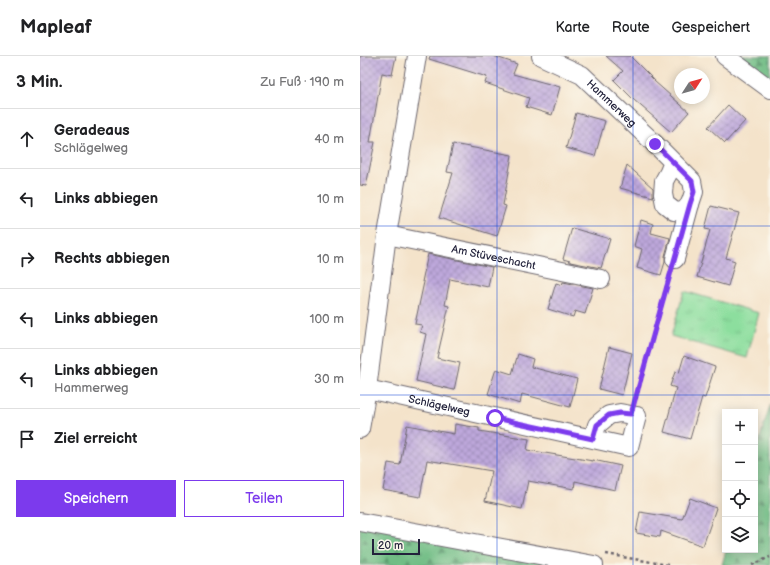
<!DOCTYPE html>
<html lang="de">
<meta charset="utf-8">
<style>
:root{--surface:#fff;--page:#f6f6f6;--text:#202124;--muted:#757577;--line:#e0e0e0;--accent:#7c3aed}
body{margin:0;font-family:"Balsamiq Sans",sans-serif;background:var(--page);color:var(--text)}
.controls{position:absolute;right:12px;bottom:12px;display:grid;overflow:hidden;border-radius:0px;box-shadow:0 2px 10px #0003}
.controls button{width:36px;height:36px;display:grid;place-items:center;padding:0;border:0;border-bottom:1px solid var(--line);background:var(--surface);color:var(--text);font:20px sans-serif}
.compass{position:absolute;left:314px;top:12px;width:36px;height:36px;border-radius:50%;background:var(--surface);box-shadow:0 2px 10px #0003;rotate:54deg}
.scale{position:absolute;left:12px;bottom:10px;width:48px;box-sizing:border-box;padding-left:4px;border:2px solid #22223b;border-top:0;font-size:11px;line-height:14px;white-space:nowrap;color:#22223b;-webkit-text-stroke:3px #fbf7ec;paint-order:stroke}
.stop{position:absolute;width:12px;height:12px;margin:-9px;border:3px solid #7c3aed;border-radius:50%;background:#fff}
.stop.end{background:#7c3aed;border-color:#fff;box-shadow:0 1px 4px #0008}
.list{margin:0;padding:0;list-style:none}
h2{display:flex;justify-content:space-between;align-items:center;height:52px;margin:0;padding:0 16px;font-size:17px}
h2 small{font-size:13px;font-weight:400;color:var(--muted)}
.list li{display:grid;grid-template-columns:26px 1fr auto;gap:12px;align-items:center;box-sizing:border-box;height:60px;padding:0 16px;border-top:1px solid var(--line)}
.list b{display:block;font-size:15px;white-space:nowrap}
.list p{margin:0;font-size:13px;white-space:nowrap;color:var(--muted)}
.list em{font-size:13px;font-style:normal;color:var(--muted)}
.actions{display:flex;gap:8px;padding:12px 16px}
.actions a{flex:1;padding:9px 0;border:1px solid var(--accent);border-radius:0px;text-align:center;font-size:14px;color:var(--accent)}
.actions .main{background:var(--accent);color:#fff}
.icon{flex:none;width:22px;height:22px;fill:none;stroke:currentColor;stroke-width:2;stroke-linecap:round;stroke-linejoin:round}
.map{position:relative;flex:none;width:410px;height:509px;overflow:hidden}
header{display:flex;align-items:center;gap:24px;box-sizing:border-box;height:56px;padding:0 20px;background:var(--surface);border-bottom:1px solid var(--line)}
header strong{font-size:19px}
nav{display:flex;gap:22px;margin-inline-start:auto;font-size:14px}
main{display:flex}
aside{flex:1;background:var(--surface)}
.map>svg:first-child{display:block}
.forest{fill:url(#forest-firs);stroke:#4a7060}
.park{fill:url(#park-tufts);stroke:#57806c}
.building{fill:url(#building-cross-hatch)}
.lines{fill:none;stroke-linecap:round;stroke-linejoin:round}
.minor-casing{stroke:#6c666d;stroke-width:20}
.path{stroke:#6c666d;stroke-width:2.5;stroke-dasharray:3 3;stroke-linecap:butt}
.minor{stroke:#fff;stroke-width:18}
.route{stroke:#7c3aed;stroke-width:5}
.grid{fill:none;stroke:#1d4ed8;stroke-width:1;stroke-opacity:0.55}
.labels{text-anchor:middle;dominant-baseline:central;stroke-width:3;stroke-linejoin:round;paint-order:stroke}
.street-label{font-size:11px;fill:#22223b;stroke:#fbf7ec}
</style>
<header>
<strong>Mapleaf</strong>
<nav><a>Karte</a><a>Route</a><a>Gespeichert</a></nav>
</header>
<main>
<aside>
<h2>3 Min.<small>Zu Fuß · 190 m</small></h2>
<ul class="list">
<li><svg class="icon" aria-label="ahead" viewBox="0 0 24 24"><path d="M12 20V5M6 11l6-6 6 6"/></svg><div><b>Geradeaus</b><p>Schlägelweg</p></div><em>40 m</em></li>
<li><svg class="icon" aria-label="left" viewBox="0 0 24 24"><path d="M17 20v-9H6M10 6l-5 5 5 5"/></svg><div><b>Links abbiegen</b></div><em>10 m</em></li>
<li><svg class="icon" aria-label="right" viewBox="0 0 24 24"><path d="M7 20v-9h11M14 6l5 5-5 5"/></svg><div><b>Rechts abbiegen</b></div><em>10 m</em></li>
<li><svg class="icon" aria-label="left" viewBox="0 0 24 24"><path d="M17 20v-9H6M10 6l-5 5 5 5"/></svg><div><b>Links abbiegen</b></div><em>100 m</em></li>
<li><svg class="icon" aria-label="left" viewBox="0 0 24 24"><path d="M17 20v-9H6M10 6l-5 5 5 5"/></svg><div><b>Links abbiegen</b><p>Hammerweg</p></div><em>30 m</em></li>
<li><svg class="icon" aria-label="arrive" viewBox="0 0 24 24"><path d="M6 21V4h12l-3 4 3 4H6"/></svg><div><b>Ziel erreicht</b></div></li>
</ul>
<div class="actions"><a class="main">Speichern</a><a>Teilen</a></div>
</aside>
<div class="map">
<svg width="410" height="509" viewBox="0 0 410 509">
<defs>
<pattern id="forest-firs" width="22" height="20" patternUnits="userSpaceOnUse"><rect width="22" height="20" fill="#71bd85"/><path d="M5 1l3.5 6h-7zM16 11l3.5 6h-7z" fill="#5c996e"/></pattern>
<pattern id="park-tufts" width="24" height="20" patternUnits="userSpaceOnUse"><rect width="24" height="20" fill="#8cde9e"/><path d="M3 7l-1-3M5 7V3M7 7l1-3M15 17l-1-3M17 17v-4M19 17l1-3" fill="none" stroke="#78be89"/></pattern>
<pattern id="building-cross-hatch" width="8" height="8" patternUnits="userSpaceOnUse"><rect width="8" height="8" fill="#bea8dc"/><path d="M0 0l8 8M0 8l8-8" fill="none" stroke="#9a88b4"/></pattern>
</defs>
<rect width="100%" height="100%" fill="#fbf7ec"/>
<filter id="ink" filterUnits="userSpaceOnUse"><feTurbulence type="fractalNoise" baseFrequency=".025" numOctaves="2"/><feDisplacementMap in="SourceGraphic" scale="8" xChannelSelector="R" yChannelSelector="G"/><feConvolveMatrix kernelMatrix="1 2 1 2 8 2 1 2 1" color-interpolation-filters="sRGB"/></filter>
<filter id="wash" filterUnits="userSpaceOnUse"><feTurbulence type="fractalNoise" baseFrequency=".012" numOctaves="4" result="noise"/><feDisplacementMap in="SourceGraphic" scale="16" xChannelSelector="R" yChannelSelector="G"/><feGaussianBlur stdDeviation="0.9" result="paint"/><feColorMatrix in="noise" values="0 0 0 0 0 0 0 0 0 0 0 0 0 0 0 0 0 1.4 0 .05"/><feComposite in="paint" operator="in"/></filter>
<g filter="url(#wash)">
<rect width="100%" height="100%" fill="#f4e3ca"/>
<!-- forest -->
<path class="forest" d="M363 0H410V34Z
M410 349V509H362L366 494H395V398Z
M0 466 234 509H0Z"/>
<!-- park -->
<path class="park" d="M324 235 399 257 387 302 311 280Z"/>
<g id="blocks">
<!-- building -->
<path class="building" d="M0 0H36L32 19 22 17 10 86H15L6 130 0 129Z
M70 0H133L157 8 153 18 200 31 192 59 166 51 169 42 125 27 127 21 69 3Z
M246 0H270L295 25H294L329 56 311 76 274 44 254 24 263 15Z
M368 49 385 65 365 87 348 71Z
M216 57 245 65 235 100 206 92Z
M93 88 152 99 143 149 146 150 137 180 79 162 93 117 87 116Z
M267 109 293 132V141L260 132Z
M351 150 379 157 366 202 375 205 368 230 337 221 350 174 345 173Z
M281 164 293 168 291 177 310 182 305 200V206L301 219 277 212 282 193 274 190Z
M212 172 250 183 241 212 210 206V205L203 203Z
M68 198 132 211 128 231 90 223 85 249 89 250 77 302 100 307 94 334 56 325 66 278 60 276 62 269 55 268 64 226H62Z
M203 226 233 232 225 258 215 255 213 261 188 253 196 227 202 229Z
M249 291 272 297 262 339 239 333Z
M158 298 173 303 171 311 217 323 210 351 162 338 160 348 128 338 136 313 152 318Z
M324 300 355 311 345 342 342 341 330 383 304 376 316 332 310 330 315 316 319 317Z
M95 368 119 372V375L169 383 167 394 233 405V404L261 410 255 434 215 425 214 433 168 425 162 453 125 445 132 415 67 404 60 441 23 434 28 407 40 409 47 369 94 378Z
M330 442 356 452 343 490 301 475 300 481 276 477 280 456 322 463Z"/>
</g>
</g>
<g filter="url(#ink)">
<use href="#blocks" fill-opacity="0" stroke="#6c666d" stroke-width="1"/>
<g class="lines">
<!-- minor casing -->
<g class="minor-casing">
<g id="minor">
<path id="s1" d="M181 0 222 19 295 88 332 125 334 136 330 148 323 156 314 155 305 148 303 138 304 125 309 116 313 106"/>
<path d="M365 0 410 33"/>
<path id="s2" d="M27 179 241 223"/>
<path d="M315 203 330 148"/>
<path id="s3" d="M7 333 269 391 277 360 260 357 249 359 237 369 233 383"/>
<path d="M0 373 7 333 27 179 57 0"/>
<path d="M0 466 234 509"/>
</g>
</g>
<!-- path -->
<path class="path" d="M276 343 310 218
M246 498 308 509
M392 509 410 501"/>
<!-- minor -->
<use href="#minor" class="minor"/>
</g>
</g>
<g class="lines" filter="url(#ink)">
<!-- route -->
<path class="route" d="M135 362 233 383 237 369 249 359 260 357 271 358 330 148 334 136 332 125 295 88"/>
</g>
<!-- grid -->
<path class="grid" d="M137 0V509M273 0V509M0 170H410M0 339H410"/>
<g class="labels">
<!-- street labels -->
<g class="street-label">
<text stroke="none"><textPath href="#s1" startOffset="86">Hammerweg</textPath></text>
<text stroke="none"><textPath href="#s2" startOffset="109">Am Stüveschacht</textPath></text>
<text stroke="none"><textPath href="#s3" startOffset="74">Schlägelweg</textPath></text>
</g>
</g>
</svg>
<div class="controls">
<button>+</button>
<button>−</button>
<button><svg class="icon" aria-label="locate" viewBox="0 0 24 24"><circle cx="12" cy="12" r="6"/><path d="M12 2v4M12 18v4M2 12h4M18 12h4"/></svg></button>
<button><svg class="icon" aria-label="layers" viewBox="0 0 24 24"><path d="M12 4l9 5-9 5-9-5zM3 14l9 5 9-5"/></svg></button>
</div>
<svg class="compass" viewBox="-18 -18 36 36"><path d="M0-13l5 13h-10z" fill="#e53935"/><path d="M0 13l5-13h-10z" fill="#757577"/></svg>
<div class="scale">20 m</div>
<div class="stop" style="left:135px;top:362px"></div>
<div class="stop end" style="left:295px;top:88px"></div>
</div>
</main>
